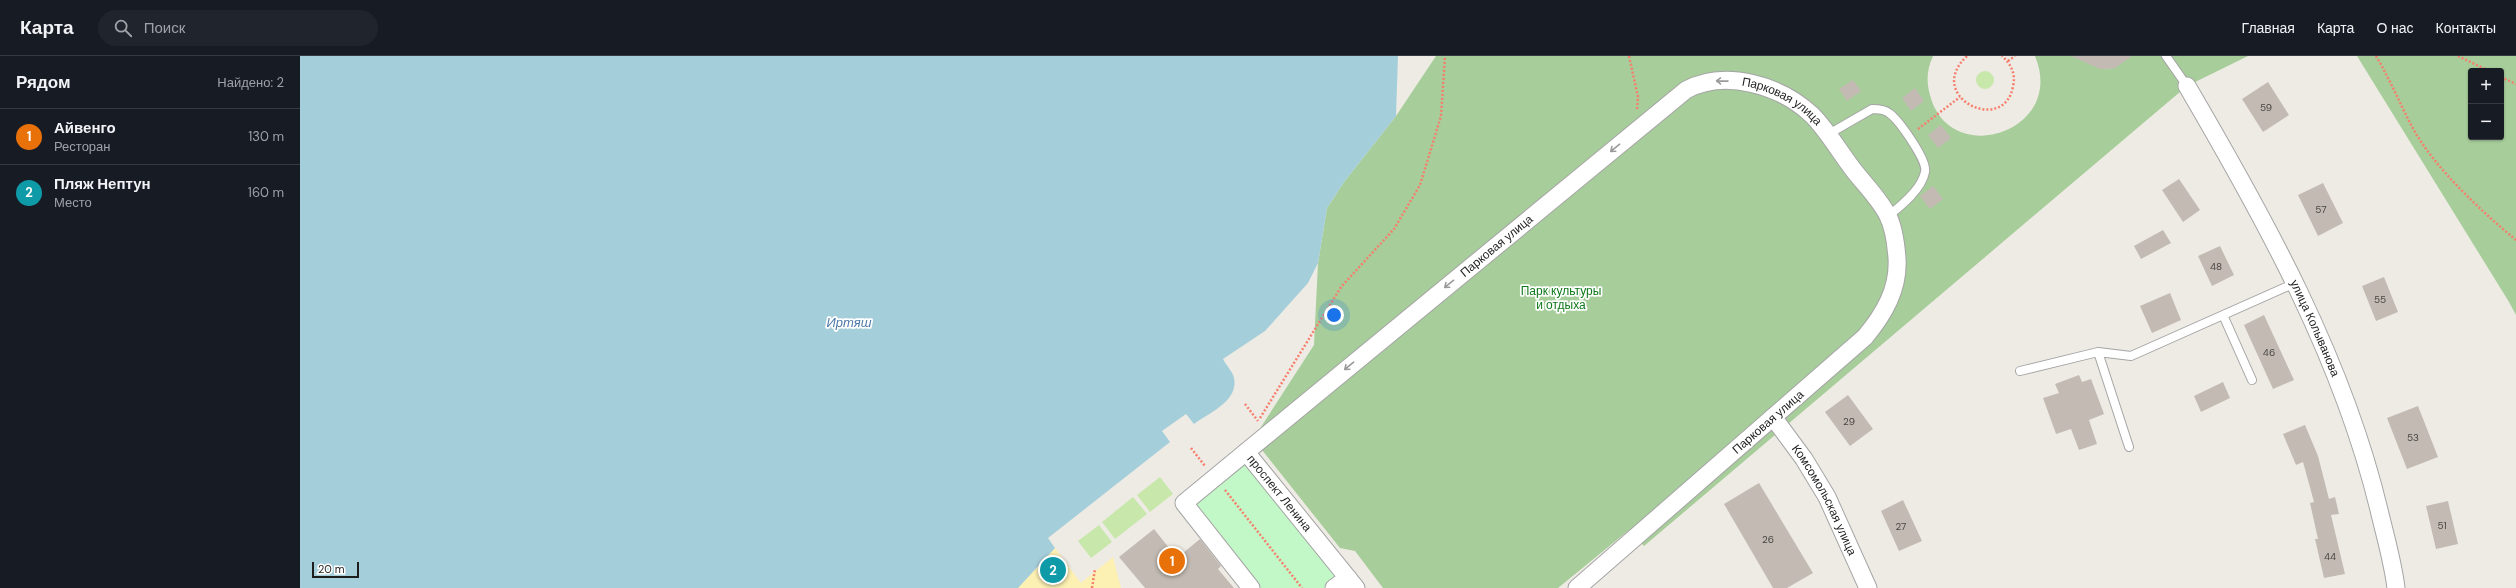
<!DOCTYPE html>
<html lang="ru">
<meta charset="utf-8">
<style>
:root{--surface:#171b24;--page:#20242c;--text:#f1f3f6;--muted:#9ea1a6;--line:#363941;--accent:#0b8043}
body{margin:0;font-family:"DM Sans",sans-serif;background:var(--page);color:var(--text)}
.controls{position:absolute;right:12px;top:12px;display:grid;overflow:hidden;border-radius:4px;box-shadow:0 1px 3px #0004}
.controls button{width:36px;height:36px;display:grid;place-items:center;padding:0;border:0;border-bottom:1px solid var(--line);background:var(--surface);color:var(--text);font:20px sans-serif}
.scale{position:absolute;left:12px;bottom:10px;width:47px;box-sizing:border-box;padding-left:4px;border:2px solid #1e1e1e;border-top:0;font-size:11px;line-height:14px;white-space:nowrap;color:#1e1e1e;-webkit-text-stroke:3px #fff;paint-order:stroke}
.you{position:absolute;left:1034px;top:259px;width:14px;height:14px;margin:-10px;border:3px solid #fff;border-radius:50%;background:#1a73e8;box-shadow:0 0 0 6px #1a73e833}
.badge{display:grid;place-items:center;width:26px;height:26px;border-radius:50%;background:var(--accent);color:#fff;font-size:13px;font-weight:700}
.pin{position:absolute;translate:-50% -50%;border:2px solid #fff;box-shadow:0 1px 4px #0006}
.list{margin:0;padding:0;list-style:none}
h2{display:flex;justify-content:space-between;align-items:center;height:52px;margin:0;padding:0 16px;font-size:17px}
h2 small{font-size:13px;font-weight:400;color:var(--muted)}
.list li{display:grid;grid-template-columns:26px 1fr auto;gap:12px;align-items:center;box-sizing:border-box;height:56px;padding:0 16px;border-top:1px solid var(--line)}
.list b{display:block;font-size:15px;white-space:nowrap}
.list p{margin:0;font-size:13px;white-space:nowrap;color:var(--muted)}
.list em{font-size:13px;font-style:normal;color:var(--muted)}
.icon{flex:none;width:22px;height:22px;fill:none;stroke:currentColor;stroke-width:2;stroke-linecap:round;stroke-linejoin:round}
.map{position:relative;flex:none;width:2216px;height:532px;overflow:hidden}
header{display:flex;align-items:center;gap:24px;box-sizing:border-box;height:56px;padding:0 20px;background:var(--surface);border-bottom:1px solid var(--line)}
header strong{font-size:19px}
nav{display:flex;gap:22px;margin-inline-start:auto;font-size:14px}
.search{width:280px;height:36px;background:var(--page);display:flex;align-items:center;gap:10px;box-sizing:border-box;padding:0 14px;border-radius:22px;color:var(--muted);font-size:15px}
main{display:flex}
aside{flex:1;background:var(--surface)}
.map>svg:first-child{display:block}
.grass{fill:#c7e7ab}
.forest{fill:#a7cd9a;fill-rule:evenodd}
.sand{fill:#fdf0b3}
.park{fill:#c2f8c7}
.water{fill:#a5cedb}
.building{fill:#c3bbb3}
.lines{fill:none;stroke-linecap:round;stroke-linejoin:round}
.lane-casing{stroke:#a5a5a5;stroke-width:10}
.street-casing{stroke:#a5a5a5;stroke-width:19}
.path{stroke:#f67f6e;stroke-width:2.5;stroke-dasharray:2 2;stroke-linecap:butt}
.lane{stroke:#fff;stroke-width:8}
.street{stroke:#fff;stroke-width:17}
.oneway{stroke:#9a9a9a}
.labels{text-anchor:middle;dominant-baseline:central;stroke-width:3.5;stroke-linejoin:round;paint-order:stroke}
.number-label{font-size:10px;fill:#474543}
.street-label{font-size:12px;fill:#1e1e1e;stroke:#fff}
.park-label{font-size:12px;fill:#0e791a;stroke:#fff}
.water-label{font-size:13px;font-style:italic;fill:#4d79aa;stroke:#fff}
</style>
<header>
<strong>Карта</strong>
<div class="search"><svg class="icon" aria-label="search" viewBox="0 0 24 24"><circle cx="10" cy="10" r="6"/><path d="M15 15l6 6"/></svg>Поиск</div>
<nav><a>Главная</a><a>Карта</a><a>О нас</a><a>Контакты</a></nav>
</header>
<main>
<aside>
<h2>Рядом<small>Найдено: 2</small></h2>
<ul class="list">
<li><span class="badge" style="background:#e8710a">1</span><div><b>Айвенго</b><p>Ресторан</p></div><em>130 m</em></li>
<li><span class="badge" style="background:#0f9aa8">2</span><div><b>Пляж Нептун</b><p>Место</p></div><em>160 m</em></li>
</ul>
</aside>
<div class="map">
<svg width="2216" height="532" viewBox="0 0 2216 532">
<rect width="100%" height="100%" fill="#eeebe4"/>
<!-- grass -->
<path class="grass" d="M1676 24a9 9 0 1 1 18 0a9 9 0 1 1-18 0Z
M860 421 873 438 850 456 837 439Z
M833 441 847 458 815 483 802 466Z
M799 469 812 486 791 502 778 485Z"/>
<!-- forest -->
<path class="forest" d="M1136 0H1633C1627 13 1626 25 1630 39 1649 114 1767 76 1735 0H1785C1804 16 1808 19 1826 0H1948L1887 30 1344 490 1329 474 1258 532H1083L1055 495 1040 492 962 394 961 371 1014 289 1018 207 1027 152 1044 126 1096 60Z
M2057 0H2216V259L2209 246ZM2171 15H2201V81H2171Z"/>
<!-- sand -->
<path class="sand" d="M755 492 781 527 813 501 821 532H718Z"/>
<!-- park -->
<path class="park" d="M944 402 1040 521 1025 532H959L891 446Z"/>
<!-- water -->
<path class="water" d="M0 0H1098L1096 60 1044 126 1027 152 1018 207 1008 227 965 275 923 303C926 309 933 316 934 322 939 345 909 357 894 368L886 358 862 375 870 386 748 482 755 492 718 532H0Z"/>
<!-- building -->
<path class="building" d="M1771 0H1832L1815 12 1808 13H1800Z
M1553 24 1561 35 1547 45 1539 33Z
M1968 26 1989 59 1963 76 1942 43Z
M1615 32 1624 45 1611 55 1602 42Z
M1641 69 1651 82 1638 92 1628 79Z
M1879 123 1900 154 1883 166 1862 134Z
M2023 127 2043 167 2018 180 1998 139Z
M1633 130 1643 143 1630 153 1620 140Z
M1863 174 1871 187 1841 203 1834 190Z
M1920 190 1934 219 1912 230 1898 200Z
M2084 221 2098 256 2076 265 2062 230Z
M1870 237 1881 264 1852 277 1840 250Z
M1964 259 1994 324 1973 333 1944 269Z
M1779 319 1782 326 1791 323 1804 358 1789 364 1797 388 1779 394 1771 373 1756 378 1743 342 1759 337 1755 328Z
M1923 326 1930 342 1901 356 1894 340Z
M1548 339 1573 373 1550 390 1525 356Z
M2118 350 2138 401 2107 413 2087 362Z
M2005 369 2018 400 2029 443 2035 441 2039 458 2031 459 2045 518 2024 522 2015 483H2018L2010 447 2014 446 2003 406 1996 409 1983 378Z
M1459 427 1513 517 1487 532H1473L1424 448Z
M1603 444 1622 485 1599 495 1581 455Z
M2148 445 2158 488 2136 493 2126 450Z
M854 473 877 502 900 483 921 510 918 513 934 532H845L819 501Z"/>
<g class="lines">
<!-- lane casing -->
<g class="lane-casing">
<path id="lane" d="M1866 0 1887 30
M1527 79 1572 53C1577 53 1584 53 1589 57 1599 64 1628 105 1625 116 1622 133 1601 150 1588 160
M1923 259 1952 324
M1798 296 1829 391
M1720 315 1798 296 1831 300 1995 227"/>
</g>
<!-- street casing -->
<g class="street-casing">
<g id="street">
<path id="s1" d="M1887 30C1966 165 2044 305 2080 458 2086 483 2093 507 2096 532"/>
<path id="s2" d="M1473 361 1504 403 1527 441 1568 532"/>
<path id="s3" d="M946 396 1056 532"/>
<path id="s4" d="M951 532 884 447 1386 34C1425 13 1480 29 1512 59 1527 74 1539 95 1552 112 1563 127 1580 143 1588 160 1594 172 1596 189 1597 202 1599 233 1584 258 1565 281L1277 532"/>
<path d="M1034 532 1048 522"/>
</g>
</g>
<!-- path -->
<path class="path" d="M1329 0 1338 41 1337 53
M1667 0C1623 41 1705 80 1713 30 1716 18 1711 8 1702 0
M2076 0C2091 25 2101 51 2115 76 2137 114 2182 156 2216 184
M2158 0 2189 15
M1708 5 1715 0
M2201 21 2216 28
M1618 73 1660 41
M945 348 958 365
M960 362 1041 231 1094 173 1120 129 1141 60 1145 0
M891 392 905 410
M925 434 1002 532
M792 532 795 513"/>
<!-- lane -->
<use href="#lane" class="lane"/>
<!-- street -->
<use href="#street" class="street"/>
</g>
<!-- one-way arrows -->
<defs><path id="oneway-shaft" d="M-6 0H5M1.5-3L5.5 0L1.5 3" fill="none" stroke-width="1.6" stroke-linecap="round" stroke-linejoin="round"/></defs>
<g class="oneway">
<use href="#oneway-shaft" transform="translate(1422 25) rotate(-179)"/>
<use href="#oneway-shaft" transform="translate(1315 92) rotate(141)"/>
<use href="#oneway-shaft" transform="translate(1149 228) rotate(141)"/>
<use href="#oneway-shaft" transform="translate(1049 310) rotate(140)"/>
</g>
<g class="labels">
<!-- number labels -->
<g class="number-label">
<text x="1966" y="51">59</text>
<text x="2021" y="153">57</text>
<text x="1916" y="210">48</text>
<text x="2080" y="243">55</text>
<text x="1969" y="296">46</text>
<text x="1549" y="365">29</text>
<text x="2113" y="381">53</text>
<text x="2142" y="469">51</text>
<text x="1601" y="470">27</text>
<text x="1468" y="483">26</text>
<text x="2030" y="500">44</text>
</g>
<!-- street labels -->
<g class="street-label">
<text stroke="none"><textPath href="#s4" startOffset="861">Парковая улица</textPath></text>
<text stroke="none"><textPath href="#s4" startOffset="513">Парковая улица</textPath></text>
<text stroke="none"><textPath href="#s1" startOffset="274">улица Колыванова</textPath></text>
<text transform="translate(1468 366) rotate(-41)">Парковая улица</text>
<text stroke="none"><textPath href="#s3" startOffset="53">проспект Ленина</textPath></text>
<text stroke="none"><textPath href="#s2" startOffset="98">Комсомольская улица</textPath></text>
</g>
<!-- park labels -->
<g class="park-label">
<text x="1261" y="235">Парк культуры<tspan x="1261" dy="14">и отдыха</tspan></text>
</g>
<!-- water labels -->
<g class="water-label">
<text x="549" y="266">Иртяш</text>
</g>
</g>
</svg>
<div class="controls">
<button>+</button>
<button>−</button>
</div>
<div class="scale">20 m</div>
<div class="you"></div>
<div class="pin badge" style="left:872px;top:505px;background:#e8710a">1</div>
<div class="pin badge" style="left:753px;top:514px;background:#0f9aa8">2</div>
</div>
</main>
